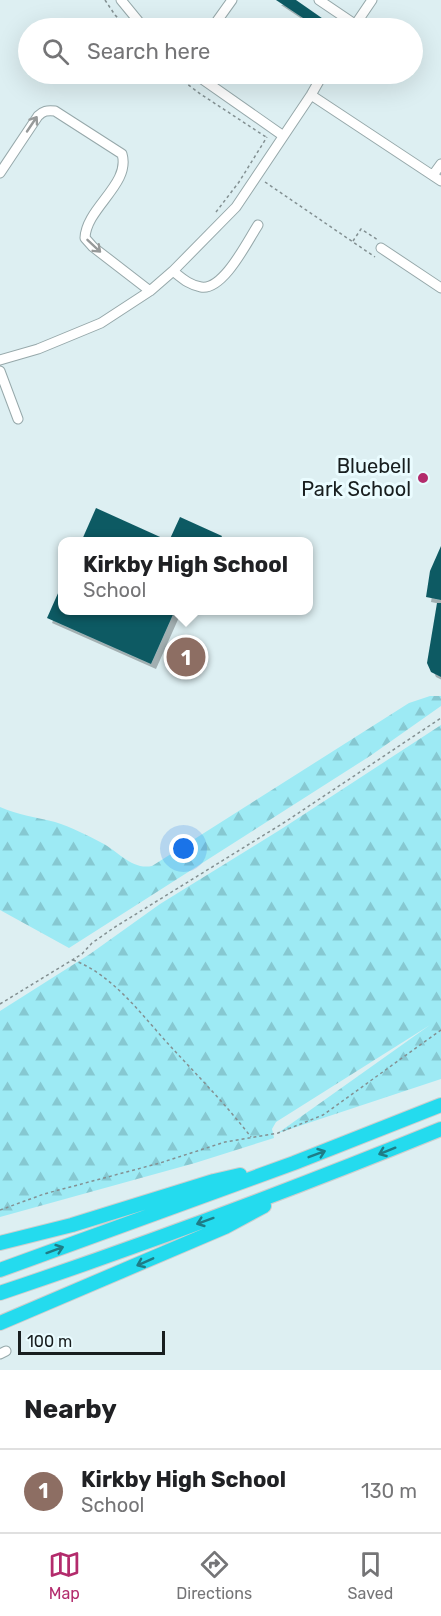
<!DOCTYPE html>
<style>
:root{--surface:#fff;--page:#f2f2f2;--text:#202124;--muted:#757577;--line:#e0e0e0;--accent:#b32b6c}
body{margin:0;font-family:Rubik,sans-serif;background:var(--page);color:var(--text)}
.scale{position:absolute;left:18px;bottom:15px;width:147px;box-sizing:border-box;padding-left:6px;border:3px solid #181e1f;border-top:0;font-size:16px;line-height:21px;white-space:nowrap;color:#181e1f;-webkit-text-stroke:4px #eafcff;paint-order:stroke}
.you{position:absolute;left:184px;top:849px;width:21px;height:21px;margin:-15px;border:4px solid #fff;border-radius:50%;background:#1a73e8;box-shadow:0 0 0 9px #1a73e833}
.badge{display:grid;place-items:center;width:39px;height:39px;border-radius:50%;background:var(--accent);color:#fff;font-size:20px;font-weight:700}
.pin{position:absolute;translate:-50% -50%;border:3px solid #fff;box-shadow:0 2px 6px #0006}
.popup{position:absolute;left:58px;top:537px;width:255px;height:78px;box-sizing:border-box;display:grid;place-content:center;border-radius:12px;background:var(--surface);filter:drop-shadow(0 2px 4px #0005);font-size:20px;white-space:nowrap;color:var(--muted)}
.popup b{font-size:22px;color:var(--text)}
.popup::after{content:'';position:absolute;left:50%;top:100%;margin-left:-12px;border:12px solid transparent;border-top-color:var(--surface)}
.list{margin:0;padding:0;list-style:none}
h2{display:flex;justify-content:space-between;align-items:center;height:78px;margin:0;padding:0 24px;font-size:26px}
h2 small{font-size:20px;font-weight:400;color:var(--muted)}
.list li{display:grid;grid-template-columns:39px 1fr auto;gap:18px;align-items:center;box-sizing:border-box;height:84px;padding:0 24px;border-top:2px solid var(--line)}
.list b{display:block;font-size:22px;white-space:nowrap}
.list p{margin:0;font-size:20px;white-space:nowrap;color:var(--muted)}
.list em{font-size:20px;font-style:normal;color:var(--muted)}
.icon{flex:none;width:33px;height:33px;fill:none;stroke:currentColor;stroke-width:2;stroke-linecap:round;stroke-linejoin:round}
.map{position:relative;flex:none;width:441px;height:1370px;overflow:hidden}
.search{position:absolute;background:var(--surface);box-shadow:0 6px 24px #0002;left:18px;right:18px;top:18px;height:66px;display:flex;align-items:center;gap:15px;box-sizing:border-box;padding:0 21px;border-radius:33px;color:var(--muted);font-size:22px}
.sheet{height:162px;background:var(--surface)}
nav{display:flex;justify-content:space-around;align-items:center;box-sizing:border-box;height:84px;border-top:2px solid var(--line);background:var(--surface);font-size:16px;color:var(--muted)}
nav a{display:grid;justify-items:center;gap:3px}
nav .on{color:var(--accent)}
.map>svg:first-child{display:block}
.forest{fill:url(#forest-firs)}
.building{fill:#0e5a63;filter:url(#shadow)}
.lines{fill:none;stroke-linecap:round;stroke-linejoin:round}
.minor-casing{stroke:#96a8aa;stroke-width:11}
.highway-casing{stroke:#cccece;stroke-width:16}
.path{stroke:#839092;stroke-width:1.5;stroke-dasharray:3 3;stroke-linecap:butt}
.minor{stroke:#fff;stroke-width:9}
.highway{stroke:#24dbee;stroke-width:14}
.oneway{stroke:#979a9a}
.oneway2{stroke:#1e7c86}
.poi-dot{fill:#b32b6c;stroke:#eafcff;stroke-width:2}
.labels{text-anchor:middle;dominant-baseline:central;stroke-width:6;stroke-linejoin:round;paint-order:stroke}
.poi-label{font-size:20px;fill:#181e1f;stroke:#eafcff;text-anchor:end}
</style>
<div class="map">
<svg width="441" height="1370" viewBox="0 0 441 1370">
<defs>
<pattern id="forest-firs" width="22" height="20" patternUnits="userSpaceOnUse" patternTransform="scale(1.5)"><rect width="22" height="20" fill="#9deaf4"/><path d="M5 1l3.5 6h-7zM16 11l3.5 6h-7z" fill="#86c8d1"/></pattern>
<filter id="shadow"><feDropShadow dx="5" dy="5" stdDeviation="0" flood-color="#0004"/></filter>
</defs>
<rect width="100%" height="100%" fill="#ddeff2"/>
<!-- forest -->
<path class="forest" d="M430 696H441V706L370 756 69 948 0 910V807C18 815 36 817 55 822 71 827 87 835 102 843 119 852 132 870 152 866L409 703Z
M441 725V1079L278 1133 430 1025 276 1122 272 1129 274 1138 195 1163 0 1217V1011L90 954 160 904 283 828Z"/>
<!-- building -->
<path class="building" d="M276 0H296L329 23 325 28H318Z
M96 508 169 541 180 517 222 536 219 542H81Z
M441 546V600L426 597 430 571Z
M63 582V610H175L151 664 47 618Z
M437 603H441V677L431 672 427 663Z"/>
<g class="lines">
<!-- minor casing -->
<g class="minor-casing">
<path id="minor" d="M121 0 144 28
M319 0 356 25
M212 28 232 0
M353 28 372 0
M195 74 282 135
M311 95 441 181
M0 173 38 116C43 111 47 110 55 111L122 154C131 184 86 208 85 238L93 247 150 291
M433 175 441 164
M381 248 441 288
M173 271C182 278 189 285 201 287 223 291 247 242 258 225
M0 360 38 349 101 323 150 291 173 271 236 207 311 95 323 74
M0 371 18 419
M0 1354 6 1351"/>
</g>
<!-- highway casing -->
<g class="highway-casing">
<path id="highway" d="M0 1243 72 1225 214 1181 240 1175
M0 1270 294 1163 441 1105
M0 1293C149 1243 296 1188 441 1129
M0 1323 225 1227 264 1206"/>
</g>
<!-- path -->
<path class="path" d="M105 0 115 15 128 28
M153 23 158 28
M174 74 199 93 266 137
M265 182 375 257
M216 212 239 182 267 137
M353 241 361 229 378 240
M73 960C114 975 143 1017 172 1048 199 1077 227 1106 251 1137
M0 1004 82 954 92 943 115 927 285 822 441 718
M0 1210 44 1194 160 1163 225 1142 278 1133 323 1115 441 1030"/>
<!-- minor -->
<use href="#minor" class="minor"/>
<!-- highway -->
<use href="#highway" class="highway"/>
</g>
<!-- one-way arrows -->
<defs><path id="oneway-shaft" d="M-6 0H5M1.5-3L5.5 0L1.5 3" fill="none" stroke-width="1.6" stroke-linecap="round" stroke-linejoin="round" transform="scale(1.5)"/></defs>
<g class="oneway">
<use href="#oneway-shaft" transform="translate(32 124) rotate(-56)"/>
<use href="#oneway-shaft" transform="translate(94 246) rotate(43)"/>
</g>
<g class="oneway2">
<use href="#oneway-shaft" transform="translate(387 1151) rotate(158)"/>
<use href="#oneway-shaft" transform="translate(317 1154) rotate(-21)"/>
<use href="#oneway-shaft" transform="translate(205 1221) rotate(160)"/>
<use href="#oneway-shaft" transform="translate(55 1250) rotate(-20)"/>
<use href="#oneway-shaft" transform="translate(145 1262) rotate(156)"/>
</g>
<!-- markers -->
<circle class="poi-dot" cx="423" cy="478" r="6"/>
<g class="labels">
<!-- poi labels -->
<g class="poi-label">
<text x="411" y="466">Bluebell<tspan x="411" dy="23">Park School</tspan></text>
</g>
</g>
</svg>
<div class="scale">100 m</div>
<div class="you"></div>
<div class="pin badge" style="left:186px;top:657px;background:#8d6e63">1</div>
<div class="popup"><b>Kirkby High School</b>School</div>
<div class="search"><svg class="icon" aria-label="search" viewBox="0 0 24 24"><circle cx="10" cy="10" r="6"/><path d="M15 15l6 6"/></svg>Search here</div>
</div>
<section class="sheet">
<h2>Nearby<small></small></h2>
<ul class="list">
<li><span class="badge" style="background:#8d6e63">1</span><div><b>Kirkby High School</b><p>School</p></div><em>130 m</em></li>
</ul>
</section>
<nav>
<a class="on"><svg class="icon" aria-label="map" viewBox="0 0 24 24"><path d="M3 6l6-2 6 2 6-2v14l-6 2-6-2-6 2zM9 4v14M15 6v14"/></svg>Map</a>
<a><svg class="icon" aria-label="directions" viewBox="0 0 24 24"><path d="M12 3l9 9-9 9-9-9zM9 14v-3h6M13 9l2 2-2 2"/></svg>Directions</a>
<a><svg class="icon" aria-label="saved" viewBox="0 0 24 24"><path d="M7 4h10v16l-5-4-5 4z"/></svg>Saved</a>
</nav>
